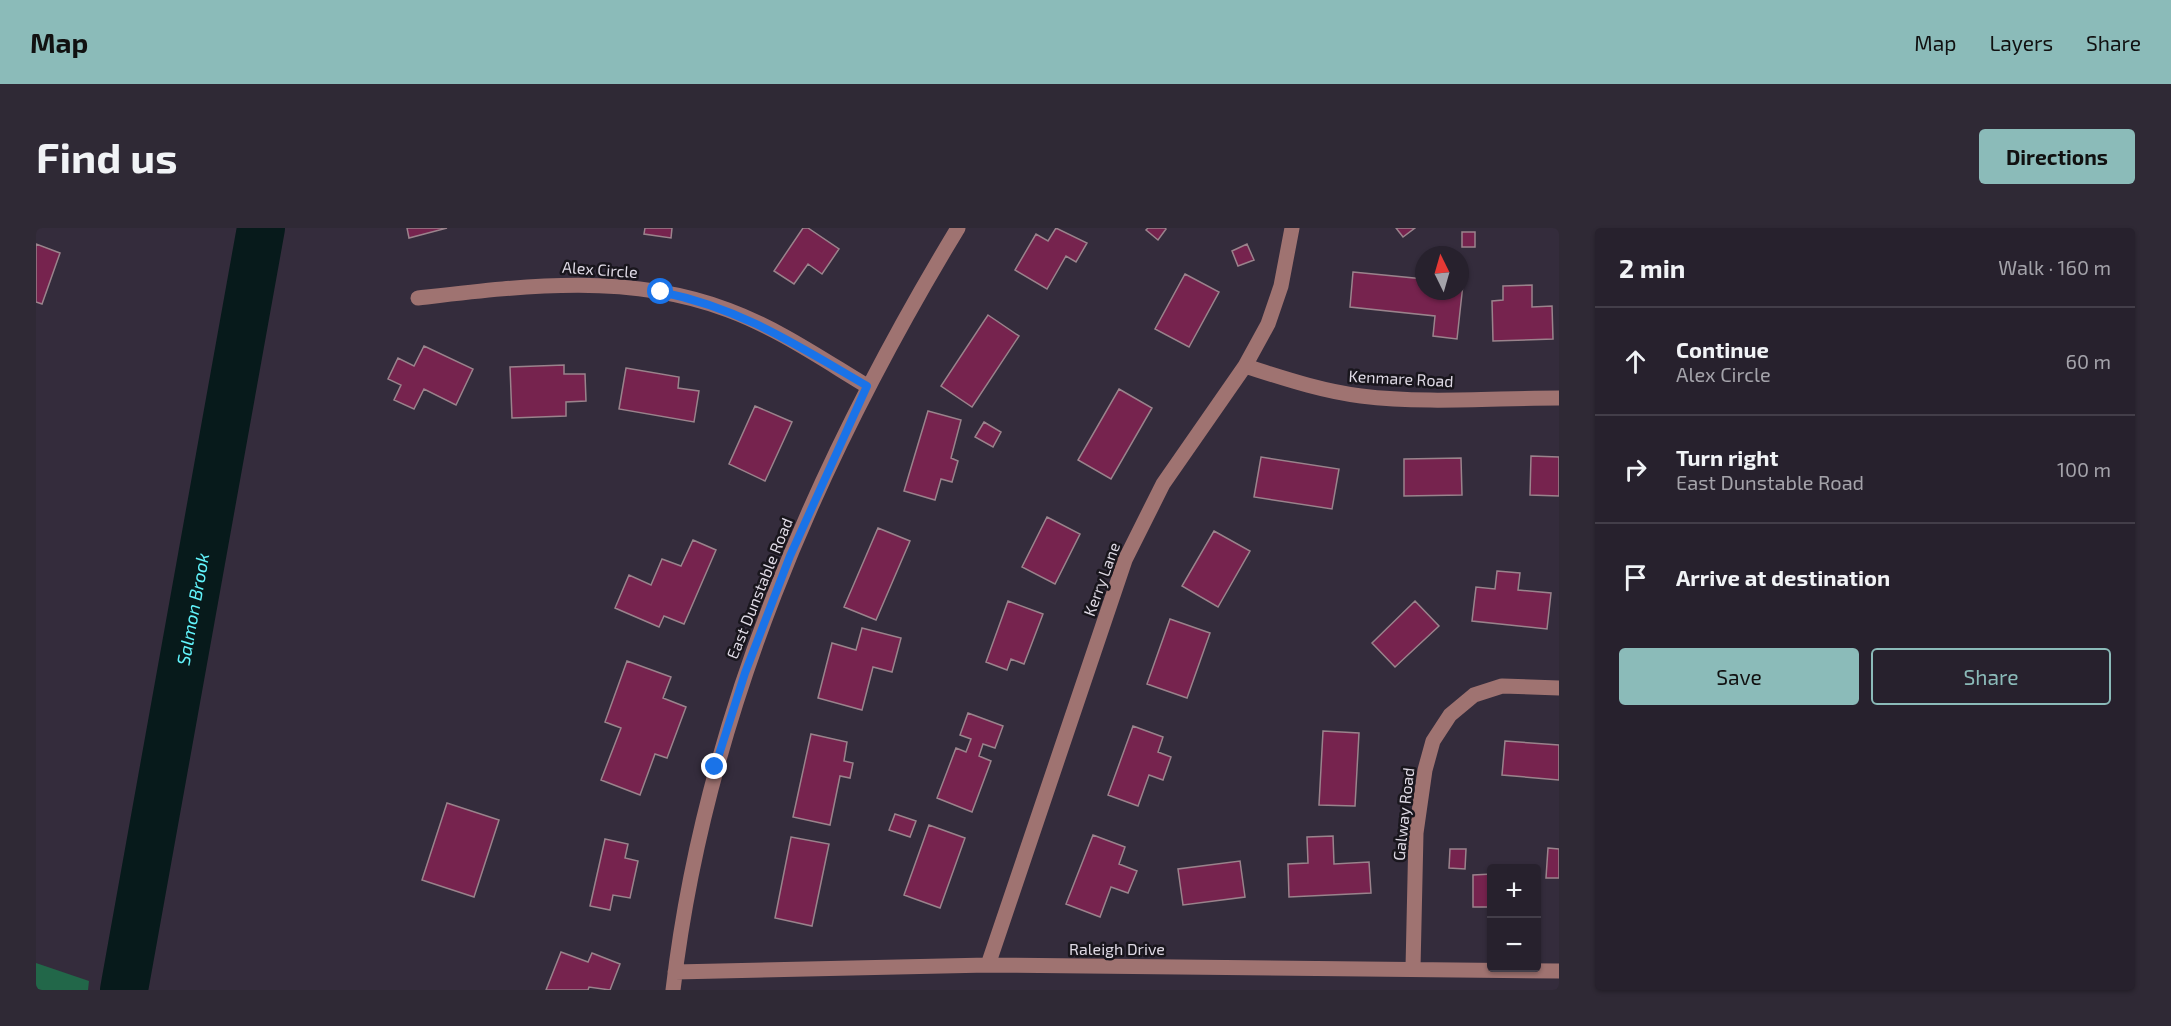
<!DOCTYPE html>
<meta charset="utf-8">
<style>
:root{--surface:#27212d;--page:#2f2935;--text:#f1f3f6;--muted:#a4a3aa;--line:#433e49;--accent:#8bbbb9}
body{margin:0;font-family:"Exo 2",sans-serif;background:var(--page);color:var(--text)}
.controls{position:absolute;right:18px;bottom:18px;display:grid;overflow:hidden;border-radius:6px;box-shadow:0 2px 4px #0004}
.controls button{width:54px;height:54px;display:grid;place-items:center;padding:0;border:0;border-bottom:2px solid var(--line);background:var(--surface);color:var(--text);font:30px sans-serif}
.compass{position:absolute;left:1379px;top:18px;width:54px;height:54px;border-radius:50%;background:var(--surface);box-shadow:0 2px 4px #0004;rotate:355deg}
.stop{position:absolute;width:18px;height:18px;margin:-14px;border:4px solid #1a73e8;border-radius:50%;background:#fff}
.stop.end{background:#1a73e8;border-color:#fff;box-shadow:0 2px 6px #0008}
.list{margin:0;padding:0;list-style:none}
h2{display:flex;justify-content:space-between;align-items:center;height:78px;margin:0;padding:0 24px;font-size:26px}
h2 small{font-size:20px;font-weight:400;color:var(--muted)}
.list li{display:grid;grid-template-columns:39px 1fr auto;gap:18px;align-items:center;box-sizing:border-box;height:108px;padding:0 24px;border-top:2px solid var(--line)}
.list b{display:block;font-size:22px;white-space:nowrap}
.list p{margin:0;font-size:20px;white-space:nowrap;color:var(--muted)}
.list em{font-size:20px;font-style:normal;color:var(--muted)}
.actions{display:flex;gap:12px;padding:18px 24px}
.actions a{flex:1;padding:14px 0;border:2px solid var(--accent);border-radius:6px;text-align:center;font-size:21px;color:var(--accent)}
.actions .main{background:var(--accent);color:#111}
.icon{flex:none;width:33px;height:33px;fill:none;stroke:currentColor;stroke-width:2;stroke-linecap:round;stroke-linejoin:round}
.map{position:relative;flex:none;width:1523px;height:762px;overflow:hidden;border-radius:6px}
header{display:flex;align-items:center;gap:36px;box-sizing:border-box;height:84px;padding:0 30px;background:var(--accent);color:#111}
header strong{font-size:28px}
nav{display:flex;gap:33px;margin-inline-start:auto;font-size:21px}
.intro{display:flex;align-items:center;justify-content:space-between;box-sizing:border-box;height:144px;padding:0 36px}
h1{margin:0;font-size:42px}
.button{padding:15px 27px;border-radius:6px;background:var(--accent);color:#111;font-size:21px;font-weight:700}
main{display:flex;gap:36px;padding:0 36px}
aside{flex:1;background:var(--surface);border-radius:6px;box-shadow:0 2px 4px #0004}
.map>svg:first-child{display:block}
.green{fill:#226749}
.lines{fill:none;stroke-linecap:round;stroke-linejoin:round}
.river{stroke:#071a1b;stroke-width:48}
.building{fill:#76234e;stroke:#9a838c;stroke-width:1.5}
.minor{stroke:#9f7371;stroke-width:15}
.route{stroke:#1a73e8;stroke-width:8}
.labels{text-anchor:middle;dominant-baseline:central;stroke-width:5;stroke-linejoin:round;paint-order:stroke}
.street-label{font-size:16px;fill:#dfdae5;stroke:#19161d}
.water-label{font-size:18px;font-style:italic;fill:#62f4fc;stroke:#19161d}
</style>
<header>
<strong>Map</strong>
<nav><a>Map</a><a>Layers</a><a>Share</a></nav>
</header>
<div class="intro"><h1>Find us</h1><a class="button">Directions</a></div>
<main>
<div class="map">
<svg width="1523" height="762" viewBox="0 0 1523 762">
<rect width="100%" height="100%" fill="#342c3c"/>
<!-- green -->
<path class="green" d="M0 735 53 753 52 762H0Z"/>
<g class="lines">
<!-- river -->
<path class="river" id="s1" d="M88 762 225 0"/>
</g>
<!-- building -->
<path class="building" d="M371 0H411L373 10Z
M609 0H636L635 10 608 6Z
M767 0H772L803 21 786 46 772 36 758 56 738 43Z
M1020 0 1051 15 1040 34 1030 28 1011 61 979 42 1000 6 1012 13Z
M1112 0H1129L1130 1 1122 12 1110 2Z
M1360 0H1379L1367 9Z
M1426 4H1439V19H1426Z
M0 16 24 25 6 76 0 74Z
M1211 16 1218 32 1202 38 1196 23Z
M1317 44 1388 51V63H1424V56H1427L1421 111 1397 108 1399 88 1314 79Z
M1149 46 1183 64 1153 119 1119 101Z
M1496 57V79L1516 78 1517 111 1457 113 1456 73 1467 72V58Z
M952 87 983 108 936 179 905 158Z
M388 118 437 141 420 177 388 161 378 181 358 172 365 157 352 151 362 130 378 138Z
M528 137V146H549L550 173 530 174V188L476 190 474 139Z
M590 140 643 149 642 160 663 163 658 194 583 181Z
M1083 161 1116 180 1075 251 1042 232Z
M719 178 756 194 729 253 693 236Z
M892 183 925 192 915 230 922 233 916 254 905 251 899 272 868 263Z
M948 194 965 204 957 219 939 209Z
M1495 228 1523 229V268L1494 267Z
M1225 229 1303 241 1296 281 1218 269Z
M1425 230 1426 267 1368 268V231Z
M1011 289 1044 306 1019 356 986 339Z
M842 300 874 313 840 392 808 379Z
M1178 303 1214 323 1182 379 1146 358Z
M657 312 680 322 648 396 628 388 623 399 579 380 593 347 615 357 626 331 645 338Z
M1461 343 1484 345 1482 362 1515 365 1511 401 1436 393 1440 359 1459 361Z
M972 373 1007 386 988 436 975 431 971 442 950 434Z
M1379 373 1403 398 1359 439 1336 415Z
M1134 391 1174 405 1151 470 1111 456Z
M826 400 865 410 856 444 837 439 826 482 782 470 796 415 820 422Z
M591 433 635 449 627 470 650 479 631 530 619 526 604 567 565 552 585 500 569 494Z
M932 485 967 498 959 520 947 516 943 528 955 533 936 584 901 570 920 520 930 524 935 511 924 507Z
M1097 498 1127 509 1122 524 1135 529 1127 552 1113 547 1102 578 1072 567Z
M1287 503 1323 505 1319 578 1283 577Z
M775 506 811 514 808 533 817 535 814 550 804 548 794 597 757 589Z
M1469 513 1523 517V552L1466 547Z
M411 575 463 592 438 669 386 652Z
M859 586 880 593 874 609 853 602Z
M893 597 929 610 904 680 868 667Z
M1057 607 1089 619 1083 636 1101 643 1092 665 1075 659 1064 689 1030 676Z
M1297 608 1298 636 1333 634 1335 665 1253 669 1252 636 1272 635 1271 609Z
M755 609 793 616 776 698 739 690Z
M569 611 592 616 589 630 602 633 594 670 577 667 574 682 554 678Z
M1512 620 1523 621V650H1510Z
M1414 621H1430L1429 641 1413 640Z
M1204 633 1209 669 1147 677 1142 641Z
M1456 646V679H1437V647Z
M525 724 552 734 556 725 584 736 574 762 553 759 552 762H510Z"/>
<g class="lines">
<!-- minor -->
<path class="minor" d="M382 70C485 58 592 44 692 82 741 100 786 131 831 158
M1209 138C1247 150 1285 163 1325 168 1390 176 1458 170 1523 170
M952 737 1089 332 1127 256 1209 138 1232 96 1245 58 1256 0
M1377 740 1380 605 1389 542 1397 513 1414 487 1438 467 1466 458 1523 460
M639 744 952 737 1523 743
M637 762C669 489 781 233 922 0"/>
</g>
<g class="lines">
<!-- route -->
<path class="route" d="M625 64C705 80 762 118 831 158L754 328 709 445 679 539"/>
</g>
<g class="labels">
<!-- street labels -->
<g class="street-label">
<text transform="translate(564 41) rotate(4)">Alex Circle</text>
<text transform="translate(1365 150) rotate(3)">Kenmare Road</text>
<text transform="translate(1065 351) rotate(-70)">Kerry Lane</text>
<text transform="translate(723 360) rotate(-68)">East Dunstable Road</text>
<text transform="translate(1367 586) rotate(-84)">Galway Road</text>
<text x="1081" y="720">Raleigh Drive</text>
</g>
<!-- water labels -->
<g class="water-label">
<text stroke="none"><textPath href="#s1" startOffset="387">Salmon Brook</textPath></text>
</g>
</g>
</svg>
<div class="controls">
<button>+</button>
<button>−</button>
</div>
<svg class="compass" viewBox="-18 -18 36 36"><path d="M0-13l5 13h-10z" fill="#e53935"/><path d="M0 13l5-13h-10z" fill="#a4a3aa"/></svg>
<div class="stop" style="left:625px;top:64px"></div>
<div class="stop end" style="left:679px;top:539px"></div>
</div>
<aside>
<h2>2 min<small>Walk · 160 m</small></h2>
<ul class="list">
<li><svg class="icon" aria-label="ahead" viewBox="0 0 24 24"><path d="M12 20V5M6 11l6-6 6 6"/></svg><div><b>Continue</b><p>Alex Circle</p></div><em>60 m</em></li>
<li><svg class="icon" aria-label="right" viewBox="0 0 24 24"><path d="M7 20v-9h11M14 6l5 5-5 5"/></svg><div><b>Turn right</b><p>East Dunstable Road</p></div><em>100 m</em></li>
<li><svg class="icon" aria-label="arrive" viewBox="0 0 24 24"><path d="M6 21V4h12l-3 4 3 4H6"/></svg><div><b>Arrive at destination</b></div></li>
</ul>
<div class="actions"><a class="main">Save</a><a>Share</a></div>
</aside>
</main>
